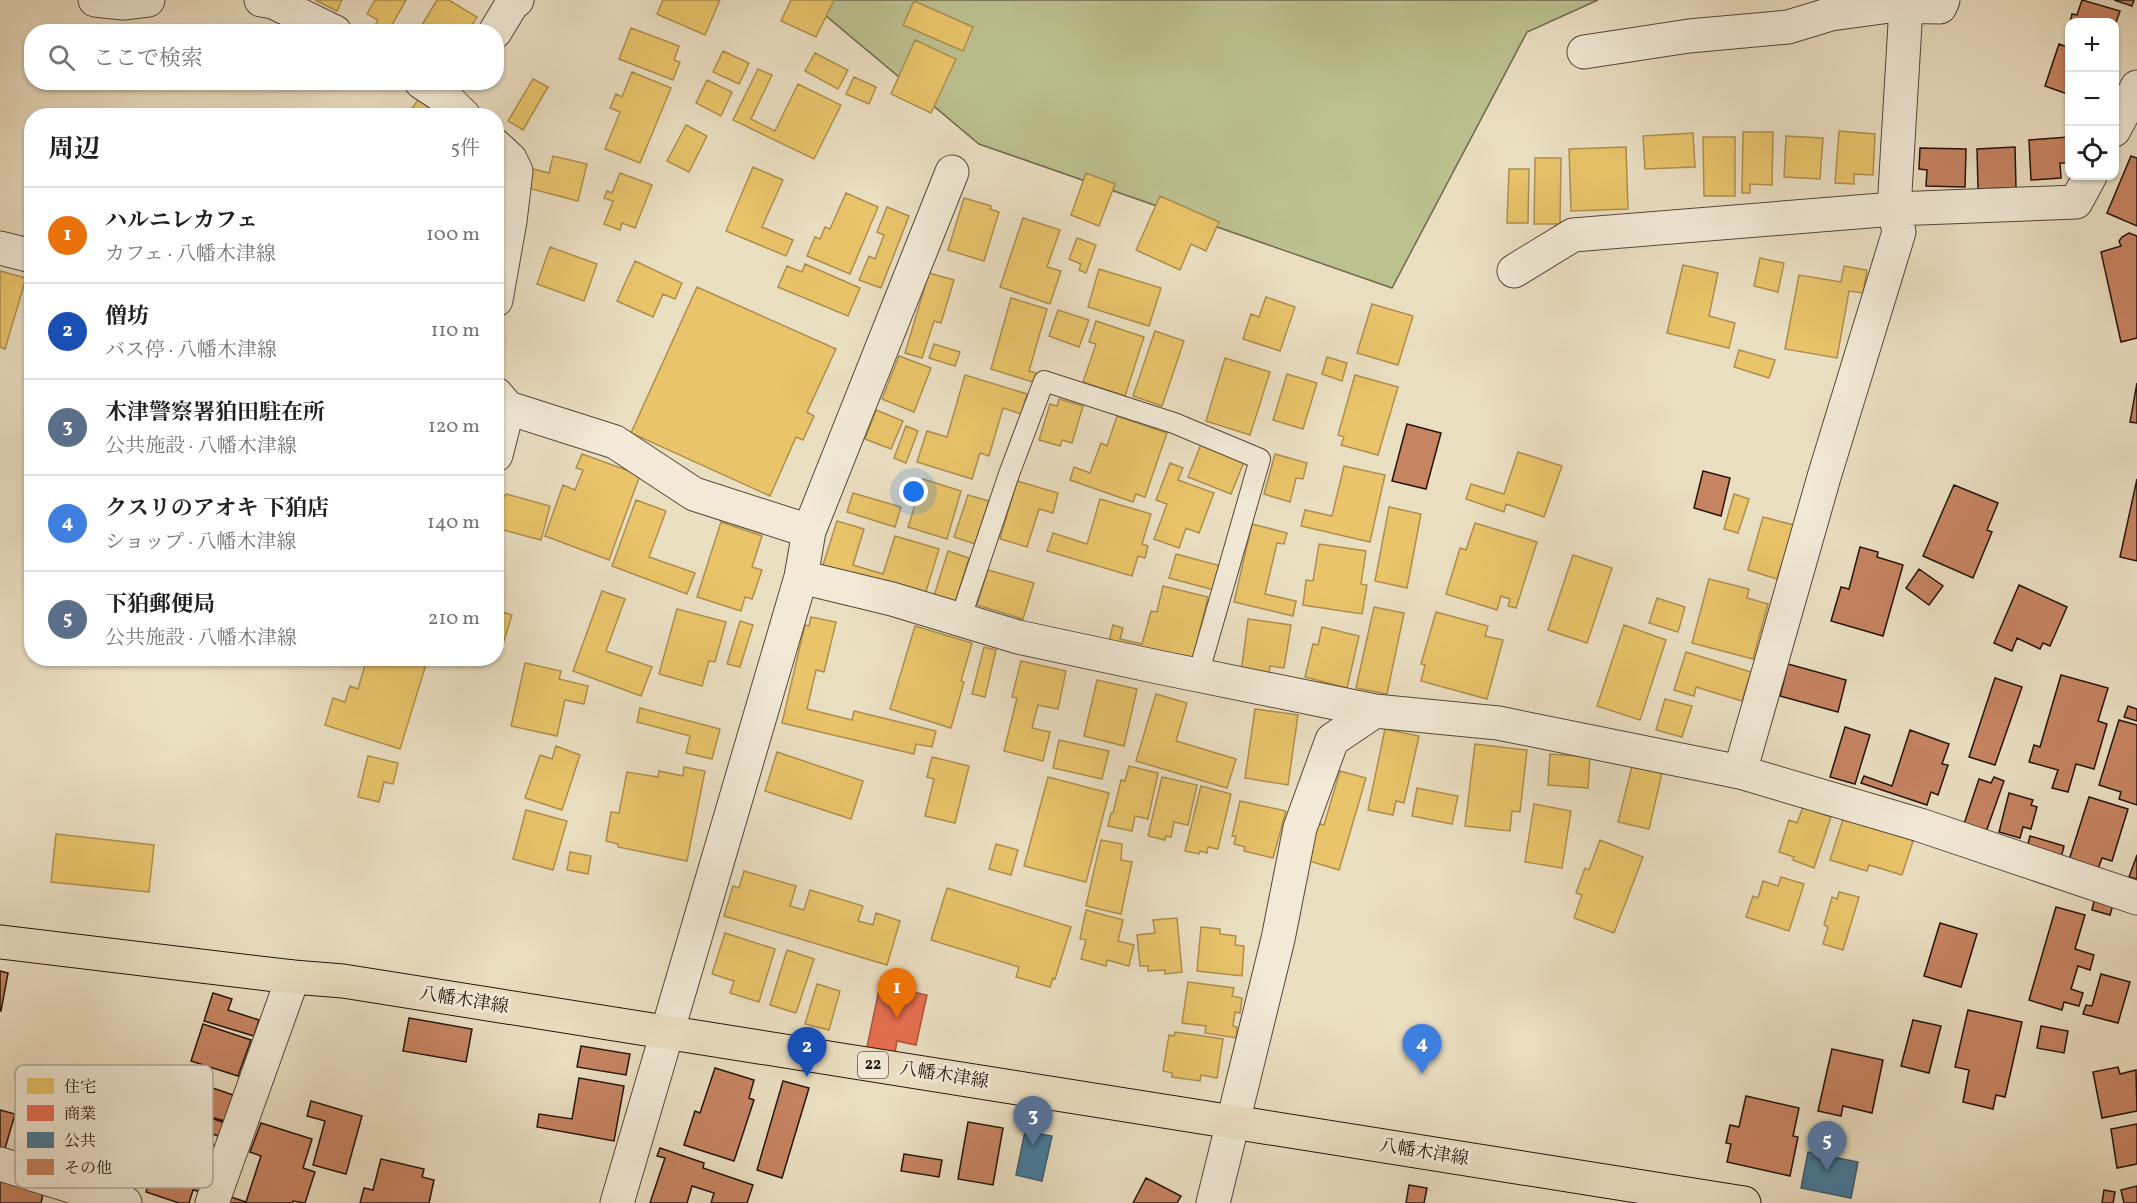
<!DOCTYPE html>
<html lang="ja">
<meta charset="utf-8">
<style>
:root{--surface:#fff;--page:#f6f6f6;--text:#202124;--muted:#757577;--line:#e0e0e0;--accent:#db2777}
body{margin:0;font-family:Vollkorn,"Noto Serif JP",serif;background:var(--page);color:var(--text)}
.controls{position:absolute;right:18px;top:18px;display:grid;overflow:hidden;border-radius:12px;box-shadow:0 2px 4px #0004}
.controls button{width:54px;height:54px;display:grid;place-items:center;padding:0;border:0;border-bottom:2px solid var(--line);background:var(--surface);color:var(--text);font:30px sans-serif}
.you{position:absolute;left:914px;top:492px;width:21px;height:21px;margin:-15px;border:4px solid #fff;border-radius:50%;background:#1a73e8;box-shadow:0 0 0 9px #1a73e833}
.badge{display:grid;place-items:center;width:39px;height:39px;border-radius:50%;background:var(--accent);color:#fff;font-size:20px;font-weight:700}
.pin{position:absolute;translate:-50% -50px;filter:drop-shadow(0 2px 3px #0008)}
.pin::after{content:'';position:absolute;top:32px;width:21px;height:18px;background:inherit;clip-path:polygon(0 0,100% 0,50% 100%)}
.list{margin:0;padding:0;list-style:none}
h2{display:flex;justify-content:space-between;align-items:center;height:78px;margin:0;padding:0 24px;font-size:26px}
h2 small{font-size:20px;font-weight:400;color:var(--muted)}
.list li{display:grid;grid-template-columns:39px 1fr auto;gap:18px;align-items:center;box-sizing:border-box;height:96px;padding:0 24px;border-top:2px solid var(--line)}
.list b{display:block;font-size:22px;white-space:nowrap}
.list p{margin:0;font-size:20px;white-space:nowrap;color:var(--muted)}
.list em{font-size:20px;font-style:normal;color:var(--muted)}
.icon{flex:none;width:33px;height:33px;fill:none;stroke:currentColor;stroke-width:2;stroke-linecap:round;stroke-linejoin:round}
.map{position:relative;flex:none;width:2137px;height:1203px;overflow:hidden}
.search{position:absolute;background:var(--surface);box-shadow:0 2px 4px #0004;left:24px;top:24px;width:480px;height:66px;display:flex;align-items:center;gap:15px;box-sizing:border-box;padding:0 21px;border-radius:24px;color:var(--muted);font-size:22px}
.panel{position:absolute;background:var(--surface);box-shadow:0 2px 4px #0004;left:24px;top:108px;width:480px;height:558px;border-radius:24px}
.map>svg:first-child{display:block}
.green{fill:#bcc190;stroke:#706a4e;stroke-width:1.5}
.homes{fill:#e9c46a;stroke:#ae8f4e;stroke-width:1.5}
.shops{fill:#e76f51;stroke:#ac543c;stroke-width:1.5}
.public{fill:#457b9d;stroke:#3b5c71;stroke-width:1.5}
.building{fill:#c78462;stroke:#24140b;stroke-width:1.5}
.lines{fill:none;stroke-linecap:round;stroke-linejoin:round}
.service-casing{stroke:#564739;stroke-width:22}
.minor-casing{stroke:#564739;stroke-width:35}
.primary-casing{stroke:#24140b;stroke-width:35}
.service{stroke:#f2ead7;stroke-width:20}
.minor{stroke:#f2ead7;stroke-width:33}
.primary{stroke:#ebdfc2;stroke-width:33}
.labels{text-anchor:middle;dominant-baseline:central;stroke-width:6;stroke-linejoin:round;paint-order:stroke}
.shield{fill:#f2ead7;stroke:#625448;stroke-width:1.5}
.shield-label{font-size:16px;font-weight:bold;fill:#24140b}
.street-label{font-size:18px;fill:#24140b;stroke:#f2ead7}
.key{fill:#f2ead7;stroke:#b4aa9a;stroke-width:1.5}
.key-label{font-size:16px;fill:#24140b}
</style>
<div class="map">
<svg width="2137" height="1203" viewBox="0 0 2137 1203">
<rect width="100%" height="100%" fill="#ebdfc2"/>
<filter id="stains"><feTurbulence type="fractalNoise" baseFrequency=".00333" numOctaves="4"/><feColorMatrix values="0 0 0 0 .2 0 0 0 0 .09 0 0 0 0 .02 0 0 0 .5 -.17"/></filter>
<radialGradient id="worn" r=".72"><stop offset=".6" stop-color="#630" stop-opacity="0"/><stop offset="1" stop-color="#630" stop-opacity=".3"/></radialGradient>
<!-- green -->
<path class="green" d="M807 0H1598L1527 32 1392 288 979 144Z"/>
<!-- homes -->
<path class="homes" d="M315 0H342L337 11Z
M375 0H406L388 32 373 30 378 20 367 14Z
M437 0H449L477 17 468 32H407L411 25 419 30Z
M663 0H720L705 35 657 14Z
M791 0H834L816 37 781 21Z
M914 1 973 27 963 51 903 25Z
M631 28 679 46 674 60 680 62 673 80 619 59Z
M915 40 956 59 931 113 891 94Z
M723 51 749 63 739 84 713 72Z
M815 53 848 70 838 89 805 71Z
M758 69 772 75 751 119 775 131 798 84 841 105 814 159 733 120Z
M632 72 671 88 640 163 605 149 620 112 610 108 616 94 622 97Z
M854 77 876 87 869 104 846 94Z
M533 79 548 87 523 130 508 121Z
M707 80 732 92 721 116 696 103Z
M419 98 443 116H407Z
M686 125 707 136 689 172 667 161Z
M1839 131 1875 134 1873 175 1854 174V184L1835 183Z
M1743 132H1773L1772 185 1750 184V193H1742Z
M1693 133 1695 167 1645 169 1643 136Z
M1786 136 1823 138 1820 179 1784 177Z
M1703 137H1735V196H1704Z
M1626 147 1628 209 1571 211 1569 149Z
M553 156 587 164 578 201 528 188 533 169 549 173Z
M1535 158H1561L1560 224H1534Z
M753 167 783 180 762 227 793 240 786 256 726 231Z
M1509 169H1529L1528 223H1507Z
M620 173 652 185 635 228 622 223 620 230 604 224 613 201 604 198 607 191 612 193Z
M1086 173 1115 184 1099 226 1071 215Z
M846 193 878 207 850 274 807 256 815 237 820 239 825 227 830 229Z
M1160 196 1219 222 1206 251 1191 244 1180 270 1136 250Z
M964 198 991 206 990 209 999 212 984 261 948 250Z
M887 207 909 216 881 288 859 280 869 256 875 259 884 235 877 232Z
M1023 218 1060 230 1047 267 1061 271 1050 304 1000 287Z
M1077 238 1096 245 1086 273 1079 270 1081 264 1069 259Z
M550 247 597 264 584 301 537 284Z
M1760 258 1784 263 1778 292 1754 286Z
M635 261 682 283 675 299 663 294 653 317 617 301Z
M805 264 860 288 848 316 778 287 787 266 802 272Z
M1683 265 1718 273 1709 316 1735 323 1729 348 1667 333Z
M1844 266 1867 270 1863 293 1849 291 1837 358 1785 349 1799 275 1841 282Z
M1099 269 1161 288 1149 326 1088 307Z
M0 271 26 278 5 349 0 347Z
M929 273 954 280 941 323 934 321 922 358 905 353Z
M697 287 836 349 807 412 814 416 803 440 796 437 770 496 631 433Z
M1266 297 1295 307 1280 351 1243 339 1251 314 1259 317Z
M1011 298 1047 309 1029 371 1036 373 1033 382 991 369Z
M1372 304 1413 316 1398 365 1357 353Z
M1058 310 1089 320 1079 347 1049 336Z
M1096 321 1144 337 1125 396 1083 382 1096 344 1089 342Z
M1155 331 1184 341 1162 406 1133 396Z
M934 344 960 352 955 366 929 358Z
M1739 350 1775 360 1769 378 1734 367Z
M899 356 931 368 914 412 882 399Z
M1327 357 1347 363 1342 381 1322 374Z
M1225 358 1270 372 1250 435 1206 421Z
M1287 374 1317 383 1303 429 1273 420Z
M965 375 1027 394 1021 414 1003 408 989 456 980 453 972 479 917 462 927 431 947 437Z
M1355 375 1398 387 1378 455 1341 445 1344 437 1338 435Z
M1059 399 1083 406 1072 443 1062 440 1060 446 1039 440 1050 404 1057 406Z
M876 410 903 421 891 449 865 439Z
M1117 416 1167 433 1145 497 1136 494 1133 502 1070 480 1074 467 1090 473 1101 443 1107 446Z
M906 426 918 431 906 463 894 458Z
M1201 444 1244 462 1231 494 1188 477Z
M1518 452 1562 466 1544 517 1506 504 1504 512 1466 499 1471 484 1504 494Z
M582 454 640 475 609 560 545 536 563 485 575 490 583 470 576 468Z
M1275 454 1307 463 1303 479 1296 478 1290 502 1264 494Z
M1170 463 1183 468 1178 480 1214 493 1199 533 1186 528 1179 548 1154 539 1167 504 1156 500Z
M1344 466 1385 475 1370 542 1301 526 1305 510 1332 516Z
M923 479 961 491 947 539 908 527Z
M1017 481 1058 493 1053 513 1039 509 1027 547 1000 539Z
M853 493 901 507 895 527 847 512Z
M498 494 505 496 506 494 550 506 541 540 496 528V513L501 498H497Z
M1734 494 1749 499 1738 533 1724 529Z
M968 495 989 501 975 544 954 537Z
M1100 499 1151 514 1142 544 1148 546 1145 558 1138 556 1132 576 1047 551 1053 533 1087 544Z
M636 500 666 511 649 557 695 573 687 594 612 566Z
M1389 507 1421 514 1407 588 1375 581Z
M1763 517 1794 525 1777 579 1748 570Z
M837 521 864 529 853 565 883 574 895 536 939 549 924 598 822 568Z
M721 522 762 536 752 567 762 570 752 599 745 597 741 611 697 597Z
M1475 523 1537 542 1516 608 1508 606 1510 599 1501 596 1497 610 1446 594 1460 548 1466 550Z
M1252 524 1287 533 1284 544 1277 543 1265 594 1296 601 1293 616 1234 602Z
M1319 544 1366 551 1361 584 1367 585 1362 614 1303 605 1306 580 1313 581Z
M948 551 969 558 955 603 934 596Z
M1176 554 1221 566 1214 590 1169 578Z
M1573 555 1612 568 1587 643 1548 630Z
M988 570 1034 583 1023 619 977 605Z
M1709 579 1749 589 1747 598 1768 604 1753 659 1692 643Z
M1163 586 1208 597 1190 671 1107 650 1113 625 1123 628 1120 639 1142 644 1151 611 1157 612Z
M602 591 625 599 606 651 652 667 641 696 573 671Z
M1657 598 1685 607 1678 632 1649 623Z
M1374 607 1404 613 1387 694 1356 688Z
M677 609 726 622 715 662 709 661 702 686 659 674Z
M496 610 512 615 503 644 496 642Z
M1436 612 1488 626 1485 636 1503 640 1487 699 1421 681 1425 665 1421 664Z
M811 617 836 622 824 672 816 670 807 709 852 720 854 711 936 731 932 747 916 744 914 754 782 723 805 625 809 626Z
M1248 619 1291 625 1284 668 1270 666 1268 677 1241 673Z
M740 621 753 625 740 667 727 664Z
M1624 625 1666 640 1640 720 1597 706Z
M915 626 972 643 961 681 964 682 951 728 890 709Z
M1322 627 1359 636 1347 688 1305 677 1313 644 1318 645Z
M984 647 996 650 985 697 972 694Z
M1686 652 1751 672 1742 701 1696 687 1694 696 1674 690Z
M367 658H418L427 661 400 749 325 725 333 698 345 702 350 686 358 689Z
M1021 661 1066 671 1058 709 1038 705 1032 728 1050 732 1043 761 1004 751 1017 698 1012 697Z
M525 663 561 671 559 679 588 686 584 704 565 700 557 736 511 726Z
M1097 680 1137 689 1124 746 1084 736Z
M1156 694 1187 703 1176 741 1236 759 1227 788 1136 761Z
M1665 699 1692 706 1682 737 1656 730Z
M640 708 720 729 712 759 686 753 690 736 637 722Z
M1255 709 1298 715 1288 785 1245 778Z
M1385 729 1419 736 1404 803 1396 801 1393 815 1368 810Z
M1059 740 1109 751 1102 779 1053 768Z
M1475 744 1527 750 1520 812 1512 811 1510 831 1465 826Z
M556 746 580 755 562 810 525 798 540 755 552 759Z
M777 752 863 781 851 819 765 791Z
M1550 754 1590 757 1588 788 1548 785Z
M368 756 398 763 393 784 384 782 379 802 358 797Z
M932 757 969 766 955 823 925 816 934 779 927 777Z
M1129 766 1158 773 1148 819 1135 816 1132 831 1108 826 1111 813H1113L1121 780 1125 781Z
M1632 766 1662 773 1649 829 1618 822Z
M684 767 705 771 687 861 618 847V844L606 841 611 812 619 813 627 772 658 777 659 771 683 776Z
M1340 771 1366 778 1339 870 1303 859 1314 822 1324 825Z
M1048 777 1109 793 1086 882 1024 866Z
M1162 777 1197 785 1188 825 1174 822 1171 837 1166 836 1165 840 1148 836Z
M1201 786 1231 794 1218 849 1208 847 1207 853 1200 851 1199 854 1185 851Z
M1417 788 1458 796 1452 824 1412 816Z
M1240 801 1286 811 1273 858 1244 851 1245 847 1234 844 1236 836H1232Z
M1534 804 1571 811 1562 868 1525 862Z
M1803 807 1831 817 1814 868 1793 860 1794 857 1779 852 1789 820 1797 823Z
M526 810 567 821 553 870 513 859Z
M1844 816 1914 838 1902 875 1869 865 1867 871 1830 860Z
M56 834 154 845 149 892 51 882Z
M1101 840 1122 844 1121 860 1132 862 1121 914 1086 906Z
M1600 840 1643 857 1614 933 1574 918 1582 895 1576 893 1585 868 1589 870Z
M996 844 1018 850 1011 875 989 869Z
M570 852 591 856 588 874 567 870Z
M744 871 796 886 790 906 804 910 810 890 863 906 858 921 873 925 876 913 900 921 887 965 724 916 733 886 739 888Z
M1781 877 1804 884 1789 931 1746 917 1753 896 1758 898 1763 881 1778 886Z
M947 888 1071 927 1055 979 1053 978 1050 987 1016 977 1019 967 931 940Z
M1839 892 1859 897 1843 950 1823 944 1828 927 1824 925 1832 897 1837 899Z
M1086 910 1123 920 1118 941 1134 945 1129 966 1107 960 1106 966 1081 959 1086 940 1080 939Z
M1177 918 1182 972 1165 974V970L1148 971V966H1140L1137 935 1155 933 1153 920Z
M1201 927 1220 929V934L1236 936 1235 945 1244 946 1242 976 1197 971Z
M725 933 775 949 759 1002 730 993 734 981 712 974Z
M787 950 814 959 796 1013 770 1005Z
M1188 982 1234 988 1232 996 1242 998 1240 1013 1235 1012 1233 1026 1237 1027 1236 1038 1205 1033 1206 1026 1182 1023Z
M817 984 840 991 829 1030 805 1024Z
M1175 1032 1223 1039 1217 1078 1201 1075 1200 1081 1172 1077V1073L1163 1071 1169 1035 1174 1036Z"/>
<!-- shops -->
<path class="shops" d="M880 985 927 995 916 1045 897 1041 895 1053 867 1047Z"/>
<!-- public -->
<path class="public" d="M1025 1131 1052 1136 1042 1181 1016 1175Z
M1808 1152 1858 1162 1851 1198 1801 1188Z"/>
<!-- building -->
<path class="building" d="M2082 0 2120 11 2114 28V22H2070L2072 14 2077 15Z
M2114 0H2134L2132 6Z
M2059 44 2070 48V95L2045 86Z
M2068 137 2070 163H2060L2061 178 2031 180 2029 140Z
M2015 147 2016 188 1978 189 1977 149Z
M1920 148 1966 149 1965 187 1926 186 1927 170 1919 169Z
M2131 156 2137 158V226L2107 213Z
M2129 233 2137 236V338L2121 342 2101 252 2121 246 2119 241 2122 237Z
M2137 383V423L2130 422Z
M1407 424 1441 433 1426 489 1392 481Z
M1703 471 1730 478 1721 516 1694 508Z
M2137 479V561L2120 557Z
M1954 485 1998 503 1987 530 1992 532 1973 578 1923 556Z
M1860 547 1878 552 1877 557 1903 565 1883 636 1831 621 1841 587 1849 589Z
M1919 569 1943 586 1929 605 1906 588Z
M2019 585 2067 607 2050 646 2043 643 2040 649 2017 638 2012 651 1994 643Z
M1788 664 1846 680 1838 712 1780 696Z
M2061 675 2108 688 2098 721 2107 724 2094 769 2076 764 2068 792 2052 788 2058 770 2029 762 2034 745 2040 747Z
M1995 678 2022 687 1995 765 1969 757Z
M2128 706 2137 709V721L2124 717Z
M2119 720 2137 725V805L2119 799 2121 792 2099 785Z
M1845 727 1870 735 1855 784 1830 777Z
M1910 730 1949 744 1942 764 1948 765 1938 795 1931 792 1927 805 1861 783 1864 776 1892 786Z
M1994 777 2004 781 1986 832 1964 824 1979 779 1991 783Z
M2009 793 2033 800 2031 805 2037 807 2031 829 2023 827 2020 838 1999 832Z
M2089 797 2128 809 2112 861 2102 858 2098 869 2069 860Z
M2030 836 2064 846 2061 858 2027 848Z
M2137 855V879L2129 877Z
M2096 892 2115 898 2110 915 2092 910Z
M2056 907 2085 915 2075 949 2094 955 2090 970 2078 966 2071 989 2083 993 2079 1006 2064 1002 2062 1010 2029 1000Z
M1940 923 1977 934 1961 987 1924 976Z
M0 971 8 973 1 1011H0Z
M2101 974 2130 982 2118 1023 2083 1014 2086 1005 2092 1006Z
M213 993 232 999 228 1010 259 1020 254 1036 204 1021Z
M1968 1010 2022 1022 2005 1097 1996 1095 1993 1109 1963 1102 1969 1070 1955 1067Z
M409 1018 472 1029 466 1062 403 1051Z
M1913 1020 1941 1026 1929 1073 1901 1066Z
M203 1024 251 1040 238 1076 191 1061Z
M2041 1026 2068 1031 2064 1053 2037 1048Z
M581 1046 630 1054 626 1075 577 1067Z
M1832 1049 1883 1060 1872 1113 1843 1106 1841 1116 1818 1111Z
M188 1066 211 1073 207 1086 233 1095 224 1121 174 1105Z
M2118 1067 2120 1074 2136 1070 2137 1111 2102 1118 2093 1072Z
M715 1068 754 1080 749 1098 754 1100 734 1161 684 1145 695 1111 700 1113Z
M579 1078 624 1086 614 1141 537 1127 539 1114 572 1119Z
M783 1081 809 1088 782 1178 757 1170Z
M1746 1096 1799 1108 1793 1136 1798 1137 1790 1176 1727 1162 1731 1144 1726 1143 1730 1125 1739 1127Z
M311 1101 362 1116 346 1174 313 1165 325 1121 307 1116Z
M0 1110 15 1114 4 1152 0 1151Z
M205 1116 228 1124 223 1138 200 1129Z
M170 1122 211 1135 208 1143 219 1147 214 1162 162 1146Z
M968 1122 1003 1128 993 1185 958 1179Z
M261 1123 312 1139 303 1168 315 1172 305 1203 293 1201 292 1203H226L228 1196 246 1202 261 1156 250 1152Z
M2137 1124V1164L2117 1168 2111 1129Z
M160 1148 211 1165 202 1192 193 1190 189 1203H179L146 1192Z
M660 1148 704 1163 703 1168 753 1185 747 1203H711L714 1193 692 1186 687 1203H650L665 1158 657 1156Z
M904 1154 942 1160 939 1177 901 1171Z
M381 1159 424 1169 422 1177 434 1180 429 1203H360L364 1188 373 1190Z
M1146 1178 1181 1196 1177 1203H1133Z
M0 1180 43 1194 41 1203H0Z
M1409 1185 1427 1188 1424 1203H1406Z
M2137 1186V1203H2124L2121 1190Z
M2104 1190 2115 1192 2113 1203H2102Z"/>
<g class="lines">
<!-- service casing -->
<g class="service-casing">
<path id="service" d="M960 620 1009 474 1044 381 1174 423 1260 459 1198 675"/>
</g>
<!-- minor casing -->
<g class="minor-casing">
<path id="minor" d="M95 0 123 3 148 0
M261 0 273 2 335 32
M495 32 512 4 517 0
M1584 52 1689 36 1788 27 1831 14 1890 6 1940 7 1943 0
M421 82 447 99 464 116
M2114 130 2137 87
M496 146 510 159 516 171 510 221 496 300
M0 248 32 256
M1514 271 1573 235 1894 209 1906 7
M496 394 508 408 615 442 694 494 809 531
M496 455 508 408
M801 577 892 599 1018 637 1158 667 1375 711 1498 723 1740 772 1920 825 2137 898
M1740 772 1824 477 1899 232 1894 209 2076 202 2090 176
M0 1164 125 1203
M212 1203 293 977
M617 1203 801 577 809 531 952 172
M1213 1203 1278 939 1300 828 1332 740 1375 711"/>
</g>
<!-- primary casing -->
<g class="primary-casing">
<path id="primary" d="M0 942 293 977 343 981 1744 1203"/>
</g>
<!-- service -->
<use href="#service" class="service"/>
<!-- minor -->
<use href="#minor" class="minor"/>
<!-- primary -->
<use href="#primary" class="primary"/>
</g>
<g class="labels">
<!-- shield labels -->
<rect class="shield" x="858" y="1052" width="30" height="26" rx="4.5"/>
<g class="shield-label">
<text x="873" y="1065">22</text>
</g>
<!-- street labels -->
<g class="street-label">
<text transform="translate(464 1001) rotate(9)">八幡木津線</text>
<text transform="translate(944 1076) rotate(9)">八幡木津線</text>
<text transform="translate(1424 1153) rotate(9)">八幡木津線</text>
</g>
</g>
<!-- legend -->
<rect x="15" y="1065" width="198" height="123" rx="9" class="key"/>
<rect x="27" y="1078" width="27" height="16" fill="#e9c46a"/>
<rect x="27" y="1105" width="27" height="16" fill="#e76f51"/>
<rect x="27" y="1132" width="27" height="16" fill="#457b9d"/>
<rect x="27" y="1159" width="27" height="16" fill="#c78462"/>
<g class="key-label">
<text x="64" y="1092">住宅</text>
<text x="64" y="1119">商業</text>
<text x="64" y="1146">公共</text>
<text x="64" y="1173">その他</text>
</g>
<rect width="100%" height="100%" filter="url(#stains)"/>
<rect width="100%" height="100%" fill="url(#worn)"/>
</svg>
<div class="controls">
<button>+</button>
<button>−</button>
<button><svg class="icon" aria-label="locate" viewBox="0 0 24 24"><circle cx="12" cy="12" r="6"/><path d="M12 2v4M12 18v4M2 12h4M18 12h4"/></svg></button>
</div>
<div class="you"></div>
<div class="pin badge" style="left:897px;top:1018px;background:#e8710a">1</div>
<div class="pin badge" style="left:807px;top:1077px;background:#1a4fb4">2</div>
<div class="pin badge" style="left:1033px;top:1146px;background:#5c6f8a">3</div>
<div class="pin badge" style="left:1422px;top:1074px;background:#3f7fe0">4</div>
<div class="pin badge" style="left:1827px;top:1171px;background:#5c6f8a">5</div>
<div class="search"><svg class="icon" aria-label="search" viewBox="0 0 24 24"><circle cx="10" cy="10" r="6"/><path d="M15 15l6 6"/></svg>ここで検索</div>
<section class="panel">
<h2>周辺<small>5件</small></h2>
<ul class="list">
<li><span class="badge" style="background:#e8710a">1</span><div><b>ハルニレカフェ</b><p>カフェ · 八幡木津線</p></div><em>100 m</em></li>
<li><span class="badge" style="background:#1a4fb4">2</span><div><b>僧坊</b><p>バス停 · 八幡木津線</p></div><em>110 m</em></li>
<li><span class="badge" style="background:#5c6f8a">3</span><div><b>木津警察署狛田駐在所</b><p>公共施設 · 八幡木津線</p></div><em>120 m</em></li>
<li><span class="badge" style="background:#3f7fe0">4</span><div><b>クスリのアオキ 下狛店</b><p>ショップ · 八幡木津線</p></div><em>140 m</em></li>
<li><span class="badge" style="background:#5c6f8a">5</span><div><b>下狛郵便局</b><p>公共施設 · 八幡木津線</p></div><em>210 m</em></li>
</ul>
</section>
</div>
